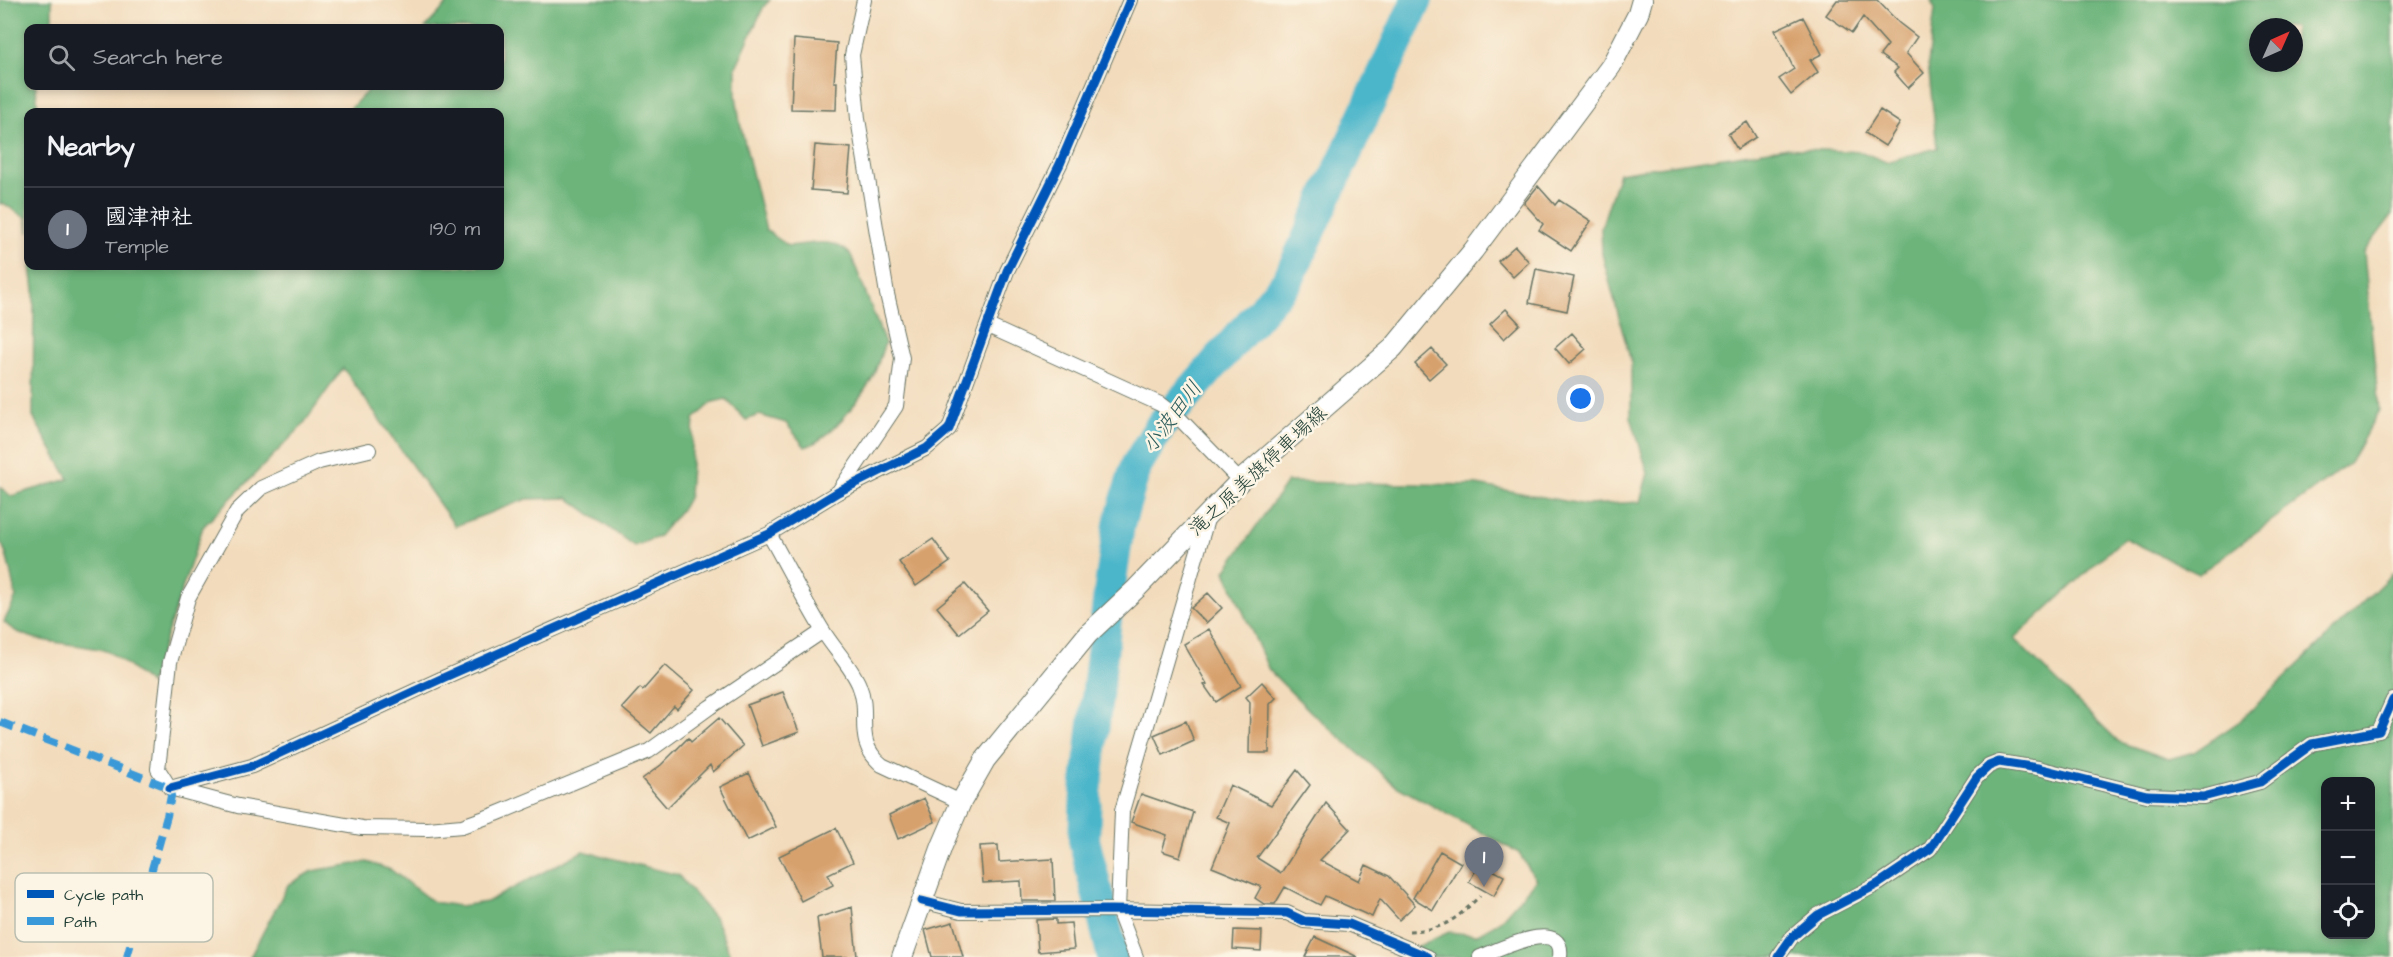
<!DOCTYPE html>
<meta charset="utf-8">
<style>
:root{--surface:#171b24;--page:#242831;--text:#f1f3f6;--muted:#9ea1a6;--line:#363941;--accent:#8c9099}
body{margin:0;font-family:"Architects Daughter","Klee One",sans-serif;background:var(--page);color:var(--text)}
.controls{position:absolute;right:18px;bottom:18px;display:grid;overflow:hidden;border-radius:12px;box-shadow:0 3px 9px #0003}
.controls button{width:54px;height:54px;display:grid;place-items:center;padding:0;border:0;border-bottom:2px solid var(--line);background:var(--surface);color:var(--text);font:30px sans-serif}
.compass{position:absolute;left:2249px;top:18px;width:54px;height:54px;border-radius:50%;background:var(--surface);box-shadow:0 3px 9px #0003;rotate:45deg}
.you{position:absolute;left:1581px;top:399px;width:21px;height:21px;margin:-15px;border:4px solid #fff;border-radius:50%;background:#1a73e8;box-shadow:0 0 0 9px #1a73e833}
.badge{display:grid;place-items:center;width:39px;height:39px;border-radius:50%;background:var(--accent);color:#fff;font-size:20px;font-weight:700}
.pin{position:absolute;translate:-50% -50px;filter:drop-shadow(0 2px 3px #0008)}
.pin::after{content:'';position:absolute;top:32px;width:21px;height:18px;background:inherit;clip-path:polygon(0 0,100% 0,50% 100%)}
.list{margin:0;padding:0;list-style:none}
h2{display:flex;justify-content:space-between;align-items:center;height:78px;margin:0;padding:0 24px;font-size:26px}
h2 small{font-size:20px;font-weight:400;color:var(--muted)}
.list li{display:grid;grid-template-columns:39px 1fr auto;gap:18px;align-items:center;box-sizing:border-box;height:84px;padding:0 24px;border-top:2px solid var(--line)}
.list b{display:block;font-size:22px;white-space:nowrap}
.list p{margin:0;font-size:20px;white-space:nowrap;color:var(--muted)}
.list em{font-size:20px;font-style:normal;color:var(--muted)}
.icon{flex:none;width:33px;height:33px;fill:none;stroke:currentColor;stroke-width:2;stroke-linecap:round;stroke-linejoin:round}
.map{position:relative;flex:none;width:2393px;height:957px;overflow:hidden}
.search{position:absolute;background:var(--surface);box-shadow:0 3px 9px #0003;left:24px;top:24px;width:480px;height:66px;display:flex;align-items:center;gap:15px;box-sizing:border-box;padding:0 21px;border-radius:12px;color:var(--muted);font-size:22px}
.panel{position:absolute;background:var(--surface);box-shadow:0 3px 9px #0003;left:24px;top:108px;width:480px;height:162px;border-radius:12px}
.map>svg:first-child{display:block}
.forest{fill:#6cb47a;stroke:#467857;stroke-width:1.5;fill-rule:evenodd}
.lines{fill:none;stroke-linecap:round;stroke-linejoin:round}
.river{stroke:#4cb6ca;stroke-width:32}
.building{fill:#d7a16d}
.street-casing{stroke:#697464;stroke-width:16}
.secondary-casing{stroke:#697464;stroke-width:22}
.path{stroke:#697464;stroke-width:3;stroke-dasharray:4.5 4.5;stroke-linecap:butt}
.street{stroke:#fff;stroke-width:14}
.secondary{stroke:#fff;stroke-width:20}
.quiet{stroke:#3a99d8;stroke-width:8;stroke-dasharray:15 8;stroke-linecap:butt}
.cycleway-casing{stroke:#fcf5e5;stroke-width:13}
.cycleway{stroke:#0057b8;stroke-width:9}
.labels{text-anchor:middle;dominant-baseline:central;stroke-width:5;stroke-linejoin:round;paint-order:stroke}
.street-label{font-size:20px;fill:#1f3d34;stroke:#fcf5e5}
.water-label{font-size:21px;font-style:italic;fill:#2a5b5a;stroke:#fcf5e5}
.key{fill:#fcf5e5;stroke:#babeb0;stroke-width:1.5}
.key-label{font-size:16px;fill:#1f3d34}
</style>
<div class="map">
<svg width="2393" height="957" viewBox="0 0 2393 957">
<rect width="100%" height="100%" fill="#fcf5e5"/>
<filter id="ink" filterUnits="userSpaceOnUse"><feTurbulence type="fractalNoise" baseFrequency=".0167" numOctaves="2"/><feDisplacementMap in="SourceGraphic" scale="12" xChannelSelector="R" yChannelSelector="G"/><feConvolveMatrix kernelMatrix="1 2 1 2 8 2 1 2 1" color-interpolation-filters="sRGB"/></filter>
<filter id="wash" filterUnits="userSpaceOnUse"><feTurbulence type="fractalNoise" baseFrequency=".008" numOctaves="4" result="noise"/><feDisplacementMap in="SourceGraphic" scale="24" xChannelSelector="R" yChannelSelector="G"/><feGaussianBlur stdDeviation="1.35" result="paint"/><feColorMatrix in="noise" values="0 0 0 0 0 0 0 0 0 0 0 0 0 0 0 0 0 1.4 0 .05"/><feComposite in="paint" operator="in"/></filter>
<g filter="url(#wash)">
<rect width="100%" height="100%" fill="#f2dbbc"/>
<!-- forest -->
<path class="forest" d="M0 0H52V28H28V86H36L38 112H28V233L27 219 3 203 0 204Z
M451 0H770L764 6 736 67V95L740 123 766 230 788 246C812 244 833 236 851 255L885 343C880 355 877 371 870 382 856 404 829 440 805 447L786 423 759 415 746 420 726 399 713 402 694 419 689 496 683 507 658 537 634 546 568 498 527 499 455 526 343 368 302 426 203 527 150 684C139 676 118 655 106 651 77 642 24 645 4 622L16 597C12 584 8 550 0 542V487L11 496 69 479 33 417 34 290 31 266H500V112H347L372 86H500V28H425Z
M1931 0H2393V214L2364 252 2379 410 2350 463 2199 574 2124 538 2014 639 2119 742 2169 759 2194 752 2240 721 2393 573V957H1395L1449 932 1476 935 1499 922 1536 880 1519 853 1396 786 1311 712 1269 670 1225 571 1287 482 1477 485 1587 505 1640 502 1648 473 1631 417V362L1602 254 1601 228 1619 173 1783 148 1862 152 1886 162 1937 148 1928 63 1935 9ZM2258 27H2294V63H2258ZM2326 782H2370V934H2326Z
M583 851 678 875 716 920 731 957H250L288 885 312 871 367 862 391 870 433 902 460 906 487 902Z"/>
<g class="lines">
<!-- river -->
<path class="river" d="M1113 957 1084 840 1086 792 1109 594 1119 525 1136 466 1161 425 1288 280 1417 0"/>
</g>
<g id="blocks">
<!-- building -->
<path class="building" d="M1837 0H1877L1899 23 1917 37 1906 53 1924 73 1908 88 1894 72 1898 68 1880 55 1888 45 1863 17 1852 33 1826 15Z
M1803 17 1822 54 1810 60 1818 72 1791 95 1779 79 1794 69 1775 30Z
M794 39 837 43 834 82H837L836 110 791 109Z
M1880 110 1900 123 1885 146 1865 133Z
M1747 122 1756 137 1737 149 1728 134Z
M815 145 851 148 847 193 811 190Z
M1538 186 1555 205 1559 200 1591 221 1571 251 1539 230 1543 224 1524 203Z
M1515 246 1529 262 1513 277 1498 261Z
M1536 269 1574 277 1567 311 1529 303Z
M1506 309 1520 324 1504 339 1490 324Z
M1572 333 1586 349 1569 364 1555 348Z
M1432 349 1446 364 1429 379 1415 364Z
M933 539 950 562 916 586 899 562Z
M965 584 988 611 959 634 937 607Z
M1208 593 1222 608 1206 623 1191 608Z
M1209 629 1241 686 1216 702 1204 685 1207 684 1184 644Z
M665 665 694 690 677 709 674 706 651 733 622 708 640 688 643 690Z
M1262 682 1276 698 1270 704 1269 753H1249L1250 702 1246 697Z
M783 692 799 732 762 746 747 705Z
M719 718 743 746 713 772 710 765 667 808 642 779 661 765 688 738 691 742Z
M1186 721 1194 741 1163 755 1154 735Z
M1297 770 1310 785 1257 858 1281 873 1326 803 1350 829 1320 860 1359 881 1366 865 1389 876 1415 905 1399 920 1380 899 1372 917 1325 896 1320 905 1285 887 1275 904H1264L1255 898 1261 887 1212 867 1230 823 1216 817 1230 785 1271 805Z
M749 773 776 827 747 841 720 787Z
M1141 794 1193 812 1180 857 1162 851 1167 835 1131 822Z
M924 798 935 822 898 839 889 815Z
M836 828 853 862 828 874 833 885 801 901 779 856Z
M998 845 999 862 1053 859 1055 901H1022L1021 881 983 883 980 846Z
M1440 851 1461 863 1433 910 1413 898Z
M1480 863 1504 876 1494 896 1469 882Z
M852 907 857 957H822L817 918Z
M1056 919V924L1071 923 1074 949 1038 952 1036 920Z
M953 922 963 957H932L925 930Z
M1234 930 1262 931 1261 951 1233 949Z
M1315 937 1358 957H1305Z"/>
</g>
</g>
<g filter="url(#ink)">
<use href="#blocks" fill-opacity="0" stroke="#697464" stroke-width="1.5"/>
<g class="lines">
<!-- street casing -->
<g class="street-casing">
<path id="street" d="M988 326 1160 404 1181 420 1240 481
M369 450 319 462 261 488 237 511 188 598 170 662 158 769 170 788 238 806 362 828 428 829 462 826 496 814 649 751 710 707 823 631
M839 491 896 406 902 358 887 294 858 119 852 55 864 0
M769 534C787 566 804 600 823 631 834 649 851 666 859 685 872 716 852 740 882 765L961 802
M170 788 252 766 445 677 769 534 838 492 927 448 949 429 1007 271 1060 164 1130 0
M922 901 961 911 1111 910 1287 913 1304 921 1349 924 1428 957
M1136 957 1118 910 1122 811 1208 516
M1480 957C1499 950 1565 916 1560 957
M1778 957 1792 937 1818 915 1878 884 1930 849 1977 777 1989 766 1999 762 2038 768 2147 795 2203 797 2260 782 2312 744 2379 731 2393 700"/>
</g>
<!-- secondary casing -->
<g class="secondary-casing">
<path id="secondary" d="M902 957 942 846 961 802 985 760 1088 634 1136 589 1240 481 1393 348 1473 251 1611 66 1638 14 1642 0"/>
</g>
<!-- path -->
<path class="path" d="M1409 931C1445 930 1455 920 1480 896"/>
<!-- street -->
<use href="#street" class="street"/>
<!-- secondary -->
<use href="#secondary" class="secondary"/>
<!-- quiet -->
<path class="quiet" d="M0 722 170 788 171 796 167 816 127 957"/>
<!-- cycleway casing -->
<g class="cycleway-casing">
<path id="cycleway" d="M170 788 252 766 445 677 769 534 838 492 927 448 949 429 1007 271 1060 164 1130 0
M922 901 961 911 1111 910 1287 913 1304 921 1349 924 1428 957
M1778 957 1792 937 1818 915 1878 884 1930 849 1977 777 1989 766 1999 762 2038 768 2147 795 2203 797 2260 782 2312 744 2379 731 2393 700"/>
</g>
<!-- cycleway -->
<use href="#cycleway" class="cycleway"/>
</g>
</g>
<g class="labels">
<!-- street labels -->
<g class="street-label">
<text transform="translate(1258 471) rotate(-43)">滝之原美旗停車場線</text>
</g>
<!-- water labels -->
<g class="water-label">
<text transform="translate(1172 417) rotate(-53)">小波田川</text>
</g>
</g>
<!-- legend -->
<rect x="15" y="873" width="198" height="69" rx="9" class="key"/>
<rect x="27" y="890" width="27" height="8" fill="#0057b8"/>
<rect x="27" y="917" width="27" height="8" fill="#3a99d8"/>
<g class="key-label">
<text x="64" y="900">Cycle path</text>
<text x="64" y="927">Path</text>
</g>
</svg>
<div class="controls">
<button>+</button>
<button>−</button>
<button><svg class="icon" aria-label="locate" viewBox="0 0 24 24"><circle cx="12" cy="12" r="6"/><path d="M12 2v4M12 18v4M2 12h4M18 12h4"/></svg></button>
</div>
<svg class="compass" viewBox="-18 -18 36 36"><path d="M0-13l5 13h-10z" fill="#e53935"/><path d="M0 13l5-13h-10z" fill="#9ea1a6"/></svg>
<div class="you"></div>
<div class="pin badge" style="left:1484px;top:887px;background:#6b7280">1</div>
<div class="search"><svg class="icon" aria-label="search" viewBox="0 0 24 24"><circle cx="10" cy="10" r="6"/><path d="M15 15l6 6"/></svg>Search here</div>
<section class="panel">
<h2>Nearby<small></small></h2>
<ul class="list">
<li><span class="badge" style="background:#6b7280">1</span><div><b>國津神社</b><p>Temple</p></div><em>190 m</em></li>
</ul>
</section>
</div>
